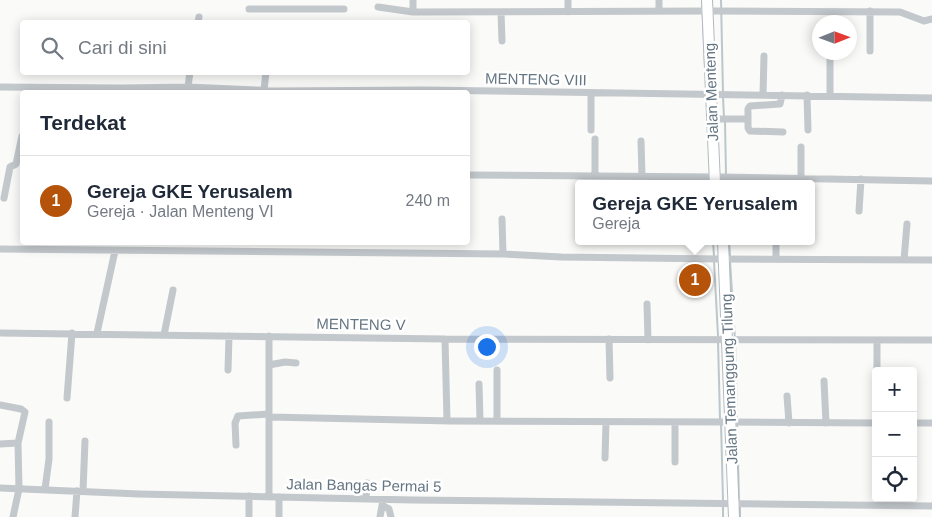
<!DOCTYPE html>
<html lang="id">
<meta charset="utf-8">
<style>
:root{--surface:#fff;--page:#f6f6f7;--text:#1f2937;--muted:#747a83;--line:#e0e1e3;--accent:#b45309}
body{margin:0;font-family:Arial,sans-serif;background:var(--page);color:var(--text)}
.controls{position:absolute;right:15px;bottom:15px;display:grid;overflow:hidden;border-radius:5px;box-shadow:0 2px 12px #0003}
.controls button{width:45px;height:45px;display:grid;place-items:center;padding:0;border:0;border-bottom:1px solid var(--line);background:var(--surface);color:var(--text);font:25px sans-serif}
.compass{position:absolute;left:812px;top:15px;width:45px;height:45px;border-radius:50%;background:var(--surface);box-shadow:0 2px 12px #0003;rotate:89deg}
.you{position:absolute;left:486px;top:346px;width:18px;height:18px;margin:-12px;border:4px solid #fff;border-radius:50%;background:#1a73e8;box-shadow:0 0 0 8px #1a73e833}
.badge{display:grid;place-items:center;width:32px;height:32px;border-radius:50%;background:var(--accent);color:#fff;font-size:16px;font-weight:700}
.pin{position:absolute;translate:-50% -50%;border:2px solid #fff;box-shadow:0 1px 5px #0006}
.popup{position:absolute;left:575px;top:180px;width:240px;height:65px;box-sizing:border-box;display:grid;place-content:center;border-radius:5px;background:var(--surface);filter:drop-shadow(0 1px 4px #0005);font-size:16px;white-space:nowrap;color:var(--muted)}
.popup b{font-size:19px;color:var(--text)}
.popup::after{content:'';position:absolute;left:50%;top:100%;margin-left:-10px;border:10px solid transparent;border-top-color:var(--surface)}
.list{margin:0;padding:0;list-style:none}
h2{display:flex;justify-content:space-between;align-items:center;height:65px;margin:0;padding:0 20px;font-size:21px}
h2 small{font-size:16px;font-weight:400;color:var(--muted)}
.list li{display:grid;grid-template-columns:32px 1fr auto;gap:15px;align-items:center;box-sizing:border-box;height:90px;padding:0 20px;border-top:1px solid var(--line)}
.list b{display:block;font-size:19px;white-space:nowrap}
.list p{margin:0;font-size:16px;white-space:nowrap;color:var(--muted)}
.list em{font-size:16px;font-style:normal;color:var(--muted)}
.icon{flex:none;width:28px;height:28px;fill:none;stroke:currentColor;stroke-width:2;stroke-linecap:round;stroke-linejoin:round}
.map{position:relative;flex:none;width:932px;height:517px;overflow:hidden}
.search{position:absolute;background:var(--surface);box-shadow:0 2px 12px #0003;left:20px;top:20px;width:450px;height:55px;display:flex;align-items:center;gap:12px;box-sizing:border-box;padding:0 18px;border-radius:5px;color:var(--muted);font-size:19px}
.panel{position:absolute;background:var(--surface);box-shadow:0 2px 12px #0003;left:20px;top:90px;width:450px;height:155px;border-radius:5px}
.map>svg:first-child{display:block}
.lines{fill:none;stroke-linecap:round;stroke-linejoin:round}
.stream{stroke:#bbc7cb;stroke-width:2}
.secondary-casing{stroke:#b3babf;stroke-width:12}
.street{stroke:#c3c8cc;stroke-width:7}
.secondary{stroke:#fff;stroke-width:10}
.labels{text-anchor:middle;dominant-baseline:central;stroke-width:5;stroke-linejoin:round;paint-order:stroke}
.street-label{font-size:15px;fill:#657683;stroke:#fff}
</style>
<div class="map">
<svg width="932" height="517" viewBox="0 0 932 517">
<rect width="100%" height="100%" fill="#fafaf8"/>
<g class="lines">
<!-- stream -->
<path class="stream" d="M702 0 705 65
M721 0 723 93
M723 97 724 118
M725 122 726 175
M713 241 714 256
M729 241 730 256
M714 261 718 336
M730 261 735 340 739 501
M718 341 720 419
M721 423 723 501
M723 506V517
M740 506V517"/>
<!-- secondary casing -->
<g class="secondary-casing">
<path id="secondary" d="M707 0 715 184
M723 241 734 517"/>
</g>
<!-- street -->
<path class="street" d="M413 0V12
M659 0V11
M378 7 413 12 708 11
M249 9H344
M713 11 900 12 924 21 932 19
M501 12 502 41
M568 12V0
M198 22 199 17
M870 51V11
M0 87 121 88 188 87 279 91 424 90 932 98
M188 87 190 72
M264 90 266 72
M763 95 764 56
M807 95 808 130
M830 96V57
M718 119H748V109L750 106 780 104 782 95
M748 119V128L750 131 783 132
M591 130V94
M595 139V176
M641 141 642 176
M801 147V177
M468 175 715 177
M720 177 932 181
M4 198 10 167 16 164 22 136
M859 211 861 179
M502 219 503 254
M0 249 503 254 561 257 719 259
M724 259 932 260
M776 259V241
M904 260 907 224
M647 304 648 340
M0 333 445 339 932 340
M97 333 115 251
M164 335 173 290
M269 336V497
M445 339 447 421
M609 339 610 378
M877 340V371
M269 365 285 362 296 363
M228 370 229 336
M497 370V421
M824 381 826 423
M479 384 480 420
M787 396 789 423
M67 398 72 333
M0 405 21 409 25 412 18 443 19 489 13 517
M269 417 451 421 725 422
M731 422 876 423
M913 423H932
M0 444 18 443
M236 445 235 423 238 416 269 414
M605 458 606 422
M675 462V422
M0 488 139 494 413 500 932 506
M45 489 49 459V422
M83 491 85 441
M249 496V517
M279 497V517
M366 499 367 483
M383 506 389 509 391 517
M75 517 77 491
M380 517 383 500"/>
<!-- secondary -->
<use href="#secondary" class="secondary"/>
</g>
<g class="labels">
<!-- street labels -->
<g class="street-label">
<text transform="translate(536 79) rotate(1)">MENTENG VIII</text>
<text transform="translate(711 92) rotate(-92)">Jalan Menteng</text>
<text transform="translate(361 324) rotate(1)">MENTENG V</text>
<text transform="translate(729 379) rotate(-92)">Jalan Temanggung Tilung</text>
<text transform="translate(364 485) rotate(1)">Jalan Bangas Permai 5</text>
</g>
</g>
</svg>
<div class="controls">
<button>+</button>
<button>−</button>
<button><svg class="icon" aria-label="locate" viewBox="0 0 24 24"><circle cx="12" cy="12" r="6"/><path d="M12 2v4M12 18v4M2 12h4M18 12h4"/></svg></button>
</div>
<svg class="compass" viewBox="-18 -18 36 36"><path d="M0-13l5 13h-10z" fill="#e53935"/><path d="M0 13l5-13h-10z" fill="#747a83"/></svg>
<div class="you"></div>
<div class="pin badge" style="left:695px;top:280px">1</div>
<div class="popup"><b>Gereja GKE Yerusalem</b>Gereja</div>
<div class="search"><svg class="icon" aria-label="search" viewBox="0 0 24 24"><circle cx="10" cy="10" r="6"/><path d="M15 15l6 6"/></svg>Cari di sini</div>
<section class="panel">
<h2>Terdekat<small></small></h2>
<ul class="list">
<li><span class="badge">1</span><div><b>Gereja GKE Yerusalem</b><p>Gereja · Jalan Menteng VI</p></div><em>240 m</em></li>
</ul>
</section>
</div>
